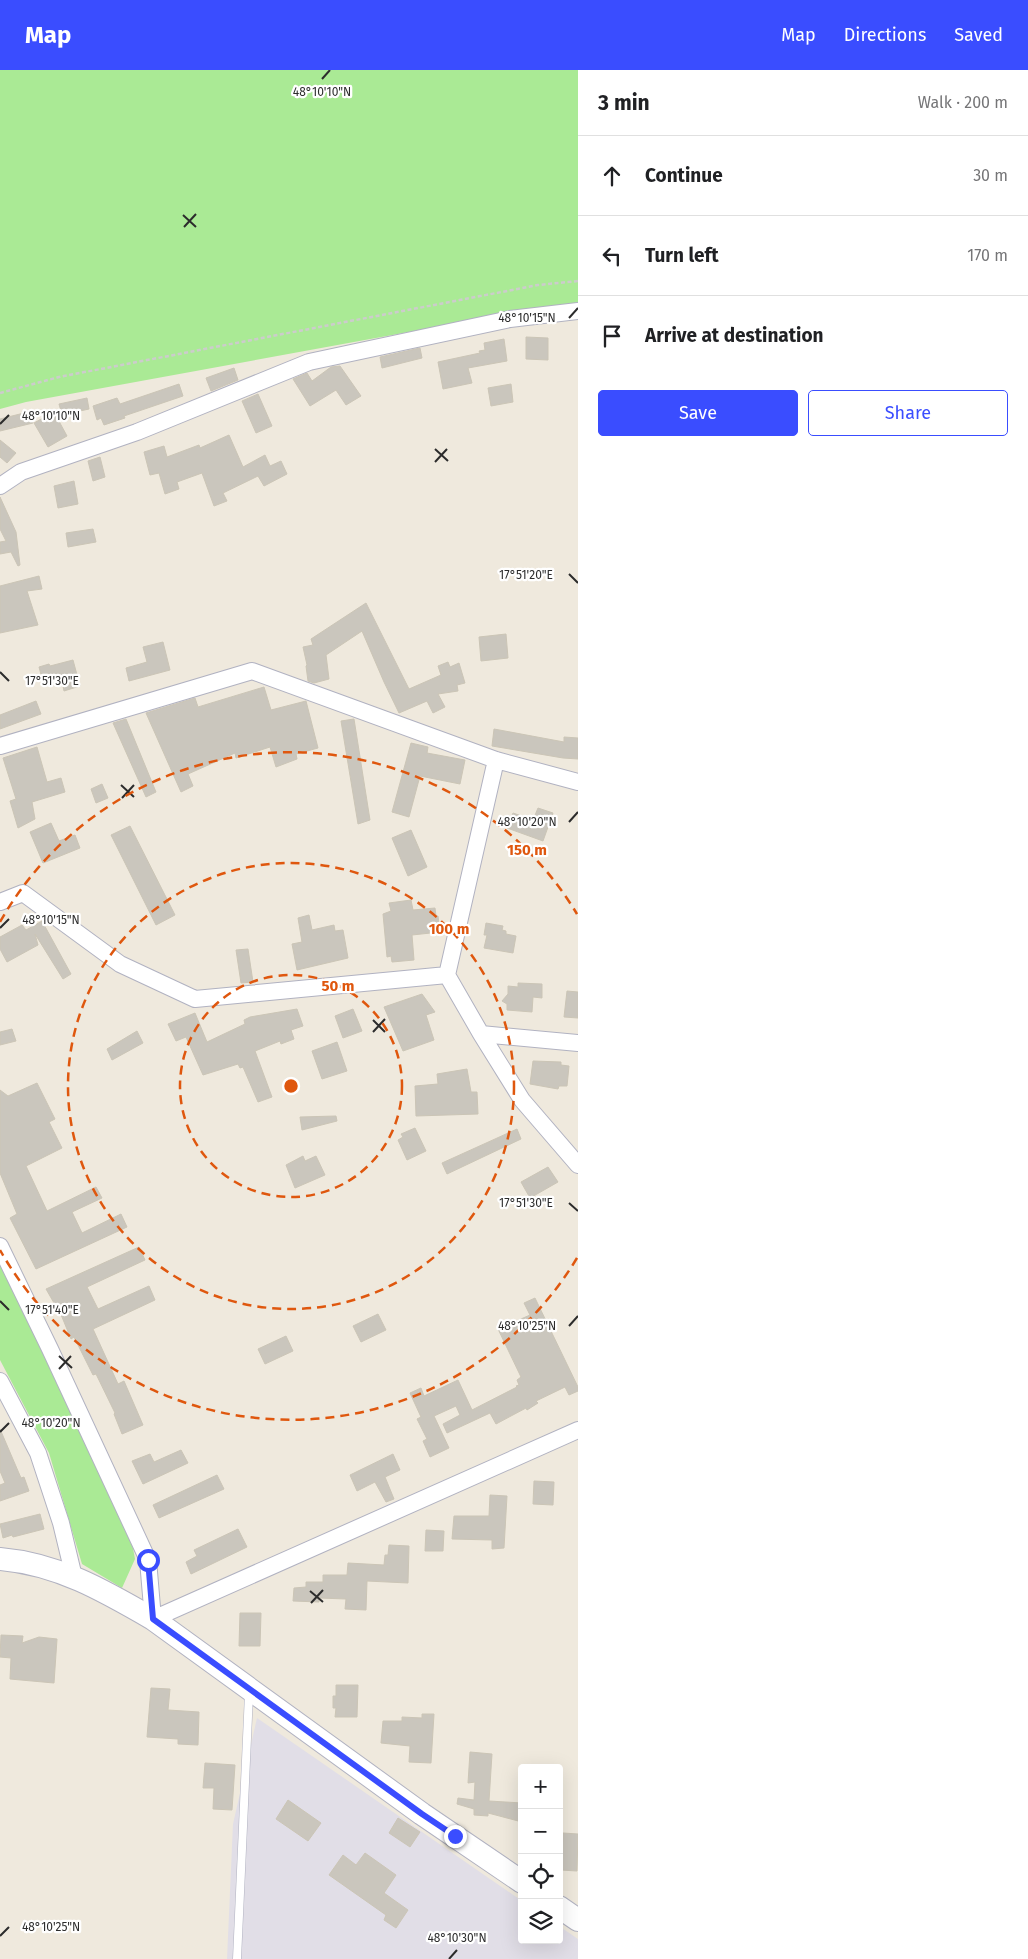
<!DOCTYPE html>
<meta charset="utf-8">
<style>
:root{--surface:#fff;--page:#f2f2f2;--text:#202124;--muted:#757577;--line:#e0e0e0;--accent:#3a4dff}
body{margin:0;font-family:"Fira Sans",sans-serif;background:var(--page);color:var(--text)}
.controls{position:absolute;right:15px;bottom:15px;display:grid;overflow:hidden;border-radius:5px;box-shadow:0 5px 20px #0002}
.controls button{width:45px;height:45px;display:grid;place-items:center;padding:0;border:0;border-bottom:1px solid var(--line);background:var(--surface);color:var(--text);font:25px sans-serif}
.stop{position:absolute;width:15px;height:15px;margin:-11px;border:4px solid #3a4dff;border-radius:50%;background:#fff}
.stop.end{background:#3a4dff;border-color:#fff;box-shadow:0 1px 5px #0008}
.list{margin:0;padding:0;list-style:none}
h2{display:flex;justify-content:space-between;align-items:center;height:65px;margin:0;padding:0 20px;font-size:21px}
h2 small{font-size:16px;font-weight:400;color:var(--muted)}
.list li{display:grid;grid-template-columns:32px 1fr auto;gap:15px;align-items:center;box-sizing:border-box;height:80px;padding:0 20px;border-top:1px solid var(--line)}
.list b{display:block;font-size:19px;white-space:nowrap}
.list em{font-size:16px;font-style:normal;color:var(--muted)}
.actions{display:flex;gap:10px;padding:15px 20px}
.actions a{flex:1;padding:11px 0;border:1px solid var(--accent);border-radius:5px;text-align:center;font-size:18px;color:var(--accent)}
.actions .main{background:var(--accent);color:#fff}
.icon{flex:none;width:28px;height:28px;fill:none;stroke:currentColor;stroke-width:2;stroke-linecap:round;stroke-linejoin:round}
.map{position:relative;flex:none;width:578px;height:1889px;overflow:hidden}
header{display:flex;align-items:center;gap:30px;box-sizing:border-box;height:70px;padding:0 25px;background:var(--accent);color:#fff}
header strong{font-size:24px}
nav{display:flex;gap:28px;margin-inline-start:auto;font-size:18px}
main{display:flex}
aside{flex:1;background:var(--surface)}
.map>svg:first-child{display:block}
.industrial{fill:#e1dee7}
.green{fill:#aaea95}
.building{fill:#cac6bd;stroke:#cbc5b6}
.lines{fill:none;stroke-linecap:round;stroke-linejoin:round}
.lane-casing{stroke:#b1b2c1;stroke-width:9}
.street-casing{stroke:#b1b2c1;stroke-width:18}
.secondary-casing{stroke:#b1b2c1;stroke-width:24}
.path{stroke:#ccc;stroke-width:2.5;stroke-dasharray:4 2.5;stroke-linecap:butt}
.lane{stroke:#fff;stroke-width:8}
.street{stroke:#fff;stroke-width:16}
.secondary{stroke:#fff;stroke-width:22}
.route{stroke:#3a4dff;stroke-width:6}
.ticks{fill:none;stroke:#2c2c2c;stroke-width:2}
.ring{fill:none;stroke:#df570e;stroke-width:2.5;stroke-dasharray:9 6}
.ticks-label{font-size:12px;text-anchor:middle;fill:#2c2c2c;stroke:#fff;stroke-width:4.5;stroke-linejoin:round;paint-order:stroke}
.centre{fill:#df570e;stroke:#fff;stroke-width:2.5}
.ring-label{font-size:15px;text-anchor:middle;font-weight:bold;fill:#df570e;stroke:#fff;stroke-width:4.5;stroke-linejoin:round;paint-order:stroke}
</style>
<header>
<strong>Map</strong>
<nav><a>Map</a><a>Directions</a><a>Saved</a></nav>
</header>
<main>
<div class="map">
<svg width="578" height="1889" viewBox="0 0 578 1889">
<rect width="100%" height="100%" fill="#efe9dd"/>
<!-- industrial -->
<path class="industrial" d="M257 1648 522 1831V1870H559V1856L578 1869V1889H227L233 1754Z"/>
<!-- green -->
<path class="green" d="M0 0H578V234L513 243 26 332 0 339Z
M0 1192 68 1332 132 1473 135 1489 122 1518 82 1494 49 1383 0 1290Z"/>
<!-- building -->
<path class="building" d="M526 267 548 268V290L526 289Z
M504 269 507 291 468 298 472 313 443 319 438 292 480 283 479 281 485 280 484 273Z
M420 278 422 288 382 298 380 287Z
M340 296 361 326 346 335 336 320 310 336 293 309 307 303 312 311 331 297Z
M234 298 238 310 211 321 206 308Z
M179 314 183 326 124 346 125 348 104 355 101 348 97 350 93 336 117 328 120 334Z
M511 314 513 332 491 336 488 318Z
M258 324 272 356 256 363 242 331Z
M87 328 89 339 62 345 59 334Z
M32 341 33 353 0 361V349Z
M54 342 67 366 48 377 34 353Z
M229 365 243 397 265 385 270 396 281 391 287 404 264 416 258 406 223 423 227 431 214 436 202 403 177 412 179 419 165 424 159 403 150 405 144 382 164 376 167 387 199 375 200 378Z
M0 370 16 383 7 393 0 387Z
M100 387 105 407 93 411 88 391Z
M74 411 78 434 58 438 54 416Z
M0 427 16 462 20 495 18 496 11 482 0 484V472L6 471 0 459Z
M93 459 96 472 68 477 66 463Z
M39 506 42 519 27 521 38 555 0 563V516Z
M366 533 409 619 441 605 438 596 448 592 450 597 459 593 465 613 457 615 458 621 438 624 445 637 433 643 427 631 399 643 384 612 362 561 326 585 329 609 314 613 308 611 306 596 307 595 303 577 313 575 311 569Z
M506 564 508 588 481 591 479 567Z
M163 572 170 600 129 611 126 598 147 592 143 577Z
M73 590 80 616 64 621 61 607 43 612 39 597 49 594 50 596Z
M264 617 271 640 306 631 318 678 296 684 297 689 276 697 270 677 236 688 235 683 188 704 193 716 181 722 146 643 195 628 198 637Z
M36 631 41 644 0 659V645Z
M126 649 156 722 146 727 113 653Z
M354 649 370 750 358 754 341 651Z
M494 659 564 672V667L578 668V689L563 688 492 676Z
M411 673 428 677 427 683 465 690 460 714 420 706 409 747 392 742Z
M37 677 47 712 61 708 65 722 32 732 35 749 18 758 10 731 16 729 3 688Z
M102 714 108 728 96 733 91 719Z
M538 738 553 743 543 771 507 758 513 743 533 750Z
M51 753 59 771 75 765 80 778 43 793 30 762Z
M130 756 175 845 156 855 111 765Z
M411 760 427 797 408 806 392 768Z
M411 830 413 840 435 838 436 846H438L440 862 412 865 414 890 392 892 391 886 387 887 383 844 391 841 389 833Z
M309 845 312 860 334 855 335 861 343 860 348 888 297 900 292 874 302 872 298 848Z
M42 851 71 904 63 909 35 864 38 875 7 892 0 879V867L22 855 26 860Z
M486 853 503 856 502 860 506 861V864L516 866 513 883 484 878 487 865H484Z
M248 879 253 912 241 913 236 880Z
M518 913 542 914V928L533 927 532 942 507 940V934L502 931 508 924V916L518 917Z
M567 921 578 922V948L564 947Z
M422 924 435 942 426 945 434 970 403 981 384 937Z
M297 939 303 956 291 960 294 969 281 974 280 971 255 981 272 1027 258 1032 243 997 240 998 238 994 203 1005 186 967 176 971 168 954 195 943 207 972 245 954 244 950 250 947Z
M353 939 362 961 343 968 335 946Z
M12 959 16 971 0 975V962Z
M137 961 143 973 112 990 107 979Z
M337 972 347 1001 322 1009 312 981Z
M533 991 561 992V995L569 996 567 1016H559L558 1019 530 1014Z
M467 999 471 1022H477L478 1044 416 1046 415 1016 438 1014 437 1004Z
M37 1013 55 1049 49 1052 62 1078 26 1096 47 1141 96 1117 102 1128 72 1142 82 1163 121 1144 127 1157 36 1199 10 1148 17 1144 0 1103V1020L8 1026Z
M336 1046 337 1051 302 1060 300 1047Z
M415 1058 426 1081 407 1090 398 1070 403 1067 401 1064Z
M517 1059 521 1069 447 1104 442 1093Z
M303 1086 305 1091 316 1086 325 1105 295 1118 286 1095Z
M548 1097 558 1112 530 1128 521 1112Z
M139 1177 145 1190 87 1217 98 1239 149 1216 155 1230 93 1259 118 1314 124 1311 143 1355 122 1364 114 1344 115 1343 96 1304 93 1305 74 1267 71 1269 62 1247 46 1219Z
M535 1228 578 1317V1321L569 1325 565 1317 536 1331 538 1333 527 1340 526 1338 496 1354 490 1343 447 1363 443 1354 460 1345 456 1336 434 1346 449 1378 430 1387 423 1371 427 1369 417 1349 421 1347 410 1323 421 1318 424 1326 458 1310 472 1340 517 1317 516 1316 519 1315 517 1310 521 1307 498 1259 530 1245 524 1233Z
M378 1244 386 1260 361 1272 353 1256Z
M286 1266 293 1281 265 1294 258 1279Z
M0 1359 21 1408 24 1407 29 1421 0 1431V1415L5 1413 0 1401Z
M181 1380 188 1393 143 1414 132 1391 150 1384 154 1392Z
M393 1384 400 1400 385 1407 394 1429 386 1432 375 1412 357 1421 350 1405Z
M217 1405 224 1419 159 1448 153 1435Z
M534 1411 554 1412 553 1435 533 1434Z
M490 1425 507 1426 504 1478 492 1479V1470L452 1469 454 1446H489Z
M40 1444 44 1459 13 1467 12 1465 3 1468 0 1454Z
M238 1459 247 1477 191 1504 186 1492 197 1486 194 1480Z
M426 1460 444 1461 443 1481H425Z
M389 1475 409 1476 408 1513 367 1511 366 1540 345 1539 346 1529 319 1528V1532L293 1531 294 1518 306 1517V1512H323V1505H347L348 1493 384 1495 385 1485H388Z
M240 1543H261L260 1576H239Z
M1 1565 23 1566 22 1573 39 1567 57 1569 54 1613 10 1609 11 1588 0 1587Z
M336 1615H358L357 1647H335L336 1638H333V1626H336Z
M151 1618 170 1619 168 1640 199 1642 198 1675 178 1674V1669L147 1667Z
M422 1644H434L431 1693 409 1692 410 1676 381 1673 383 1651H402V1647L422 1648Z
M470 1682 492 1684 489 1731 522 1733V1752L488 1743V1746L474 1745V1739L457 1734 458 1728 474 1730 475 1712 468 1713Z
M205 1693 235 1695 232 1740 213 1739 214 1718H203Z
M288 1730 321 1753 308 1771 276 1749Z
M398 1748 420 1762 410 1777 389 1763Z
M563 1763 578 1764 577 1801 561 1800Z
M365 1783 396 1805 384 1823 408 1840 396 1858 384 1850 386 1845 329 1805 343 1785 356 1795Z"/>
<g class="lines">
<!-- lane casing -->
<g class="lane-casing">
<path id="lane" d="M237 1889 249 1624"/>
</g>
<!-- street casing -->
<g class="street-casing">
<path id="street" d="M0 416 21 402 137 362 309 292 510 249 578 241
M0 676 252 601 496 690 578 712
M496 690 447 905 481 964 578 973
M0 832 23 823 120 894 195 929 447 905
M481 964 522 1030 578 1095
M0 1176 50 1279 148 1490 153 1549 578 1360
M0 1311 38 1383 61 1453 74 1507"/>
</g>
<!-- secondary casing -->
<g class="secondary-casing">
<path id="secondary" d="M0 1489C58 1494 103 1520 153 1549L422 1744 522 1812
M559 1837 578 1850"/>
</g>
<!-- path -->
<path class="path" d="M0 323 59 307 538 215 578 211"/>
<!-- lane -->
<use href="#lane" class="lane"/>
<!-- street -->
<use href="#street" class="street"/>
<!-- secondary -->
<use href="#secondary" class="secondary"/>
</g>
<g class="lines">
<!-- route -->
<path class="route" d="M148 1490 153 1549 422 1744 455 1766"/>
</g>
<!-- ticks -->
<path class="ticks" d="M322 9 330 0M183 145 196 157M184 157 196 144M569 248 578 238M0 354 9 345M435 379 448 391M435 392 447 379M569 504 578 513M0 602 9 611M121 715 134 727M122 728 134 715M569 752 578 742M0 858 9 849M373 950 385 962M373 962 385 949M569 1133 578 1141M0 1231 9 1240M569 1256 578 1246M59 1286 72 1298M59 1299 71 1286M0 1362 9 1353M310 1521 323 1532M311 1533 323 1520M0 1866 9 1857M449 1889 457 1880"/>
<!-- distance rings -->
<g class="ring">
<circle cx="291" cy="1016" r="111"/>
<circle cx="291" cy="1016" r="223"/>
<path d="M577 1188A334 334 0 0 1 0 1180M0 852A334 334 0 0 1 577 844"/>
</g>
<g class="ticks-label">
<text x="322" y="26">48°10'10"N</text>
<text x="527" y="252">48°10'15"N</text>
<text x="51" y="350">48°10'10"N</text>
<text x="526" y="509">17°51'20"E</text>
<text x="52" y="615">17°51'30"E</text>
<text x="527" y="756">48°10'20"N</text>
<text x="51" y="854">48°10'15"N</text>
<text x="526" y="1137">17°51'30"E</text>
<text x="52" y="1244">17°51'40"E</text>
<text x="527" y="1260">48°10'25"N</text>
<text x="51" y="1357">48°10'20"N</text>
<text x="51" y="1861">48°10'25"N</text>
<text x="457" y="1872">48°10'30"N</text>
</g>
<circle cx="291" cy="1016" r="8" class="centre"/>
<g class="ring-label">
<text x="527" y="785">150 m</text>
<text x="449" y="864">100 m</text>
<text x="338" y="921">50 m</text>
</g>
</svg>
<div class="controls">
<button>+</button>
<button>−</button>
<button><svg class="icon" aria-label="locate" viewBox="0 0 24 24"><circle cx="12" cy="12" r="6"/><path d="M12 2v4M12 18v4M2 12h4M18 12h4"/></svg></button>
<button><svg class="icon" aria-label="layers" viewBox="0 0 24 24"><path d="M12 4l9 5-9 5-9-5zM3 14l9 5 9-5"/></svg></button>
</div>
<div class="stop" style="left:148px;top:1490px"></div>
<div class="stop end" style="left:455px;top:1766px"></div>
</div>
<aside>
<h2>3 min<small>Walk · 200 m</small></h2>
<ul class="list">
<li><svg class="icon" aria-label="ahead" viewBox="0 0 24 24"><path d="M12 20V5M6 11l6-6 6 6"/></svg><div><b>Continue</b></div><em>30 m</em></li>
<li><svg class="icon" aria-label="left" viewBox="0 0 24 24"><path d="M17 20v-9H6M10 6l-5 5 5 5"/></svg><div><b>Turn left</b></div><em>170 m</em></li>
<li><svg class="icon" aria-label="arrive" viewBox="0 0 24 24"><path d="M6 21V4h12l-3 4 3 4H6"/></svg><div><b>Arrive at destination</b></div></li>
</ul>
<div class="actions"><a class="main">Save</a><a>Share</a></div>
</aside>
</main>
